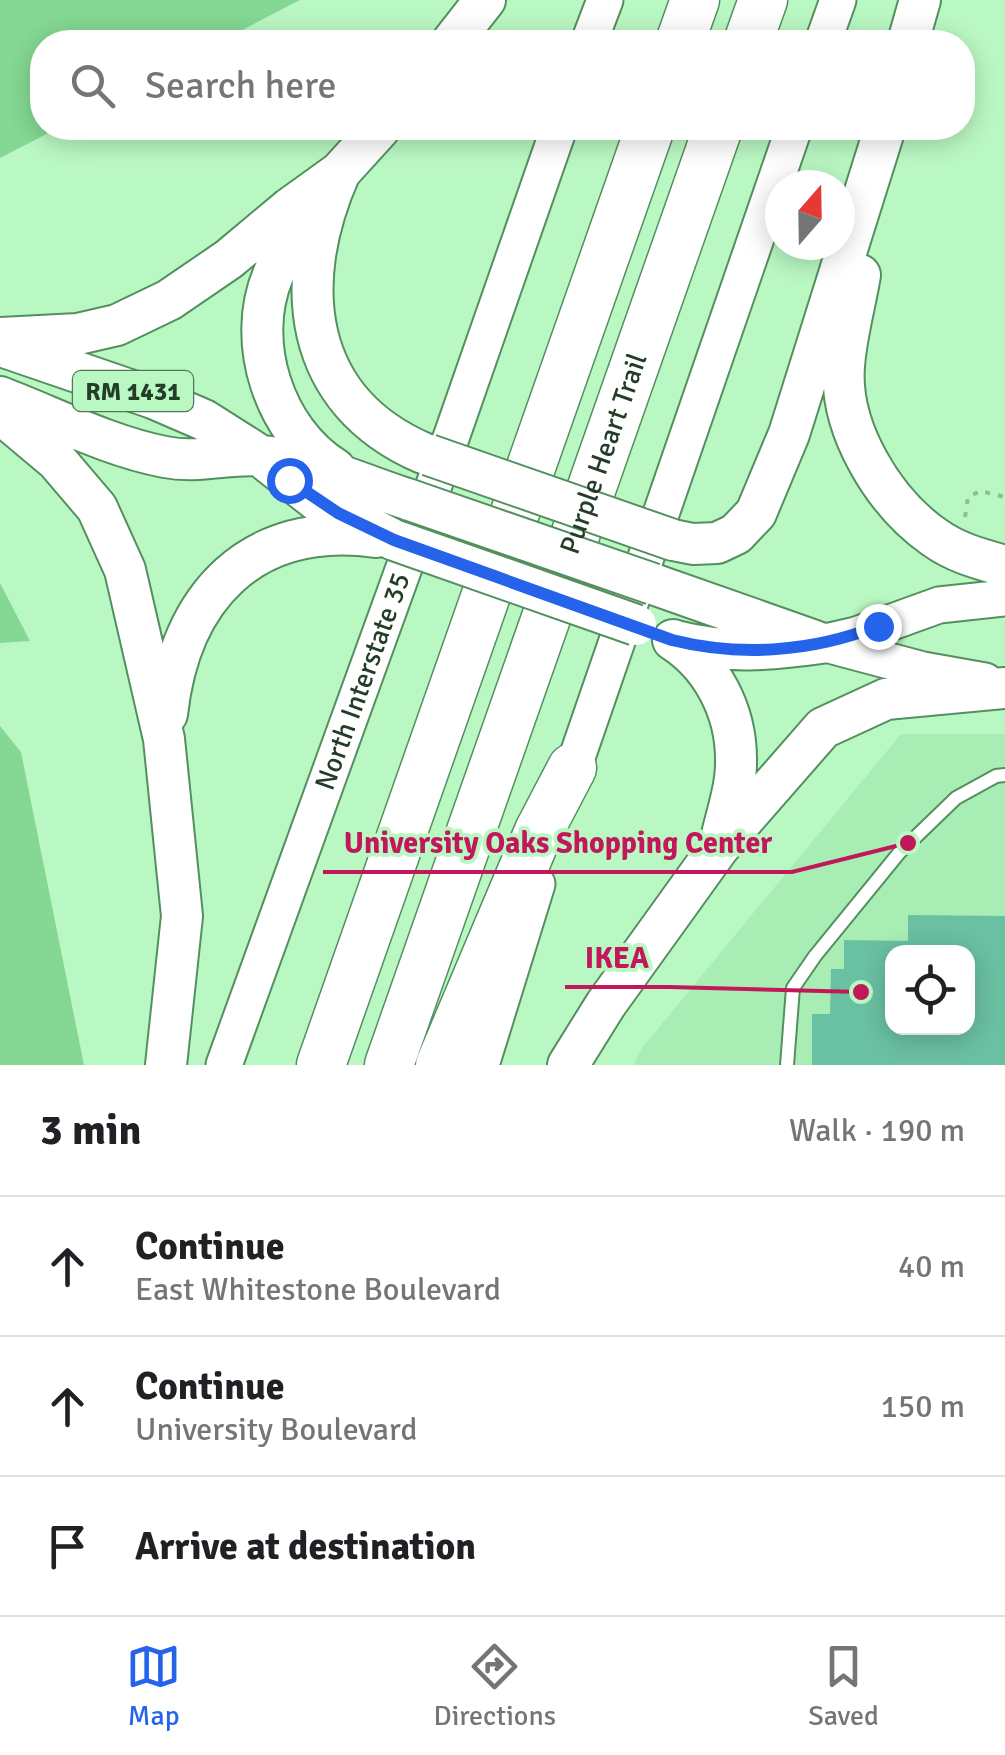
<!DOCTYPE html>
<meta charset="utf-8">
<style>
:root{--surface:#fff;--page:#f6f6f6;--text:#202124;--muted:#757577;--line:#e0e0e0;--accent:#2563eb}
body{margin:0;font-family:Signika,sans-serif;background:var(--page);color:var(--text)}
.controls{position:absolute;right:30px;bottom:30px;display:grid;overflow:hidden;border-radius:20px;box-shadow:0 5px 25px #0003}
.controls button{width:90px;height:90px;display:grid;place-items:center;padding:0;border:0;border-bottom:2px solid var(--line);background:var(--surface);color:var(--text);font:50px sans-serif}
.compass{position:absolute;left:765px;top:170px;width:90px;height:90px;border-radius:50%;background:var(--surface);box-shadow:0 5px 25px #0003;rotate:20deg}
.stop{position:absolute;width:30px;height:30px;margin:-22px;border:8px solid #2563eb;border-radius:50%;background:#fff}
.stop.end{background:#2563eb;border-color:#fff;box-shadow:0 2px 10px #0008}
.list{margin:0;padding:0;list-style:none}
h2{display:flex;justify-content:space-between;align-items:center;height:130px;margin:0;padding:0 40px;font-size:42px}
h2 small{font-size:32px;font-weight:400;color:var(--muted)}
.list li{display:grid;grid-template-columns:65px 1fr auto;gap:30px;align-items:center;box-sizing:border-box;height:140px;padding:0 40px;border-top:2px solid var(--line)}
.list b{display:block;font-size:38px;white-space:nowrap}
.list p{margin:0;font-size:32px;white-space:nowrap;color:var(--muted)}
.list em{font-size:32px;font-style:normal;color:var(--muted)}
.icon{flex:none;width:55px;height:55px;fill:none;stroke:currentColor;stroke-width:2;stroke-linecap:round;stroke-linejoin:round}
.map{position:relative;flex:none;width:1005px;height:1065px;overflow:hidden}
.search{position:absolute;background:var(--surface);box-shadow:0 5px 25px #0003;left:30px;right:30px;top:30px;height:110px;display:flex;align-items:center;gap:25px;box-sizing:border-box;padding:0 35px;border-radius:40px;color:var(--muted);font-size:38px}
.sheet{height:550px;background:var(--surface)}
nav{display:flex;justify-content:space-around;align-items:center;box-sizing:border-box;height:140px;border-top:2px solid var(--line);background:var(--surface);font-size:28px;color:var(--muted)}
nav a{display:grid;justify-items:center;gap:5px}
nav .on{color:var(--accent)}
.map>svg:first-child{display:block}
.built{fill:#a8edb3;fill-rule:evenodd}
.green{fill:#84d893}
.building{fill:#6ac0a2;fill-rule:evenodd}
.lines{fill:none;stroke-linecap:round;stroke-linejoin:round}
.service-casing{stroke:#548f5f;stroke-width:16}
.secondary-casing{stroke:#548f5f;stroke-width:39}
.primary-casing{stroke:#548f5f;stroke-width:44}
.motorway-casing{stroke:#548f5f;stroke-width:51}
.path{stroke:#8bbe93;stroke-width:4;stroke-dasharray:5 8;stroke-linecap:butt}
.service{stroke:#fff;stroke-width:12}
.secondary{stroke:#fff;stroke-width:35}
.primary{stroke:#fff;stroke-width:40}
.motorway{stroke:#fff;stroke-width:48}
.primary-bridge-casing{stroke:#548f5f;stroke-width:44;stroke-linecap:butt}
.primary-bridge{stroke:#fff;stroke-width:40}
.route{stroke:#2563eb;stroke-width:12}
.labels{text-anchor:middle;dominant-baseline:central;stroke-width:8;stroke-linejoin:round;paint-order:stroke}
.shield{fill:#baf8c3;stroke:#517557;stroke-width:2.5}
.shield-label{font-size:25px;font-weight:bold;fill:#243d29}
.street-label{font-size:28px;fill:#243d29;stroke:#baf8c3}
.leader{fill:none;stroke:#c2185b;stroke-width:4}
.callout-dot{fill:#c2185b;stroke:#baf8c3;stroke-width:4}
.callout-label{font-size:30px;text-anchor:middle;font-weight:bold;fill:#c2185b;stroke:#baf8c3;stroke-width:8;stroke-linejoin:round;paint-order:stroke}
</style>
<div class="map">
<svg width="1005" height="1065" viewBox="0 0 1005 1065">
<rect width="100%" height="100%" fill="#baf8c3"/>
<!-- built -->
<path class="built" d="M901 734H1005V1065H634L642 1048ZM892 952H968V1028H892Z"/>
<!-- green -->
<path class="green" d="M0 0H300L219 42H42V128H58L0 158Z
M0 583 30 641 0 643Z
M0 726 21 752 84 1065H0Z"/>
<!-- building -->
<path class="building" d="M908 915 1005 916V1065H812V1014H830L831 969H844V940L908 941ZM892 952H968V1028H892Z"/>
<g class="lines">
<!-- service casing -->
<g class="service-casing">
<path id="service" d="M787 1065 793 988 815 956 899 853 956 798 996 776 1005 775"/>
</g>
<!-- secondary casing -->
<g class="secondary-casing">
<g id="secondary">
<path d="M589 42 605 0"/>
<path d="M823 42 838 0"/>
<path d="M821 643 856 635 939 605 1005 598"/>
<path d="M822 643 923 670 985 681"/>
<path d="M565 792 794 128"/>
<path id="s1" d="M224 1065 452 435 559 128"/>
<path d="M481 1065 537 884"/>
</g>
</g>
<!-- primary casing -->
<g class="primary-casing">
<path id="primary" d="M452 42 485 0
M908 42 920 0
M340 172C291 282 301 400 423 453
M324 206C305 228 284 247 273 275 245 342 274 431 335 469
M860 275C855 305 846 336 844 366 839 429 884 502 934 537 956 553 980 559 1005 566
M0 338 78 334 117 325 169 300 229 259 290 208 340 172 380 128
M7 348 153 398 204 420 259 455 319 502 394 540
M0 397C55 418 108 446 165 457 200 464 232 452 264 456 315 462 362 485 410 500
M0 413 57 461 97 508 125 570 164 739 182 916 166 1065
M673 540 693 544 717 543 736 534 756 513 789 434 885 128
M653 584 815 641
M673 640C712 665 736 711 736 759 737 786 726 816 720 843
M676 641C726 654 771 650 821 643
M167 714C180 597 251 520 376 537
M568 1065 606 1004 719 847 823 728 886 699 1005 688"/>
</g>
<!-- motorway casing -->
<g class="motorway-casing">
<g id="motorway">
<path d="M680 42 695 0"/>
<path d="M748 42 763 0"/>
<path d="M321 1065 650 128"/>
<path id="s2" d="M389 1065 718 128"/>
<path d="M440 1065 539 831 572 768"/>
</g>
</g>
<!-- path -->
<path class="path" d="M965 517 968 497 980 491 1005 497"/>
<!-- service -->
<use href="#service" class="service"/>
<!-- secondary -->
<use href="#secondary" class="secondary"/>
<!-- primary -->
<use href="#primary" class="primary"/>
<!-- motorway -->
<use href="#motorway" class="motorway"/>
<!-- primary-bridge casing -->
<g class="primary-bridge-casing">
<path id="primary-bridge" d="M429 455 673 540
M410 500 653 584
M394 540 636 625"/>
</g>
<!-- primary-bridge -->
<use href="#primary-bridge" class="primary-bridge"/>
</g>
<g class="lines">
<!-- route -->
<path class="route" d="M289 480 338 513 394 540 672 640C740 657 812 652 878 626"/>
</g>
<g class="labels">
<!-- shield labels -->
<rect class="shield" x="73" y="371" width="120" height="40" rx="8"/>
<g class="shield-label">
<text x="133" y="391">RM 1431</text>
</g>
<!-- street labels -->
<g class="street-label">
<text stroke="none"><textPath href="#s2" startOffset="648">Purple Heart Trail</textPath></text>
<text stroke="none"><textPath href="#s1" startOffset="408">North Interstate 35</textPath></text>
</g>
</g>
<!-- callouts -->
<path class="leader" d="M908 843L792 872H323M861 992L669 987H565"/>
<g class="callout-dot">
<circle cx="908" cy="843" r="10"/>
<circle cx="861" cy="992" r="10"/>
</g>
<g class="callout-label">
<text x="558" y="853">University Oaks Shopping Center</text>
<text x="617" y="968">IKEA</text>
</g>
</svg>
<div class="controls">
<button><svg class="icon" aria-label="locate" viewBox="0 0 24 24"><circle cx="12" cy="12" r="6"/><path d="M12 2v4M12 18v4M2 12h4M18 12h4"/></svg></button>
</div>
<svg class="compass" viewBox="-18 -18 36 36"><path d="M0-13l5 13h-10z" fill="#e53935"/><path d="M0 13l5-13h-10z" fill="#757577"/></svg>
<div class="stop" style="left:289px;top:480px"></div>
<div class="stop end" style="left:878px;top:626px"></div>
<div class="search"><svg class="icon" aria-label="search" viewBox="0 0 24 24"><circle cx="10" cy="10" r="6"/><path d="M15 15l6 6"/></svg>Search here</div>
</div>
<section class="sheet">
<h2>3 min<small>Walk · 190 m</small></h2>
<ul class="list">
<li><svg class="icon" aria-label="ahead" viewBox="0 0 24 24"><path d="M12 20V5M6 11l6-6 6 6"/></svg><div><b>Continue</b><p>East Whitestone Boulevard</p></div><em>40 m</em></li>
<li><svg class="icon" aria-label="ahead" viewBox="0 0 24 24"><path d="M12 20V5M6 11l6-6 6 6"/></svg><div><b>Continue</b><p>University Boulevard</p></div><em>150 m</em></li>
<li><svg class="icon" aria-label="arrive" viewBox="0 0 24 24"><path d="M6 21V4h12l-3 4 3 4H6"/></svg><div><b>Arrive at destination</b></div></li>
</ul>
</section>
<nav>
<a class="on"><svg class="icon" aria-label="map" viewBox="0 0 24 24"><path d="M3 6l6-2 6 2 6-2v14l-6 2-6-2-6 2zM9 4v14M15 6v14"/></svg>Map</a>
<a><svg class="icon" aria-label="directions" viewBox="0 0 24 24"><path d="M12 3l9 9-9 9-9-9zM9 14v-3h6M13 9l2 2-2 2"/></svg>Directions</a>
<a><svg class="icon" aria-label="saved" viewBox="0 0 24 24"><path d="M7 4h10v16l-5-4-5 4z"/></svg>Saved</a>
</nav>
